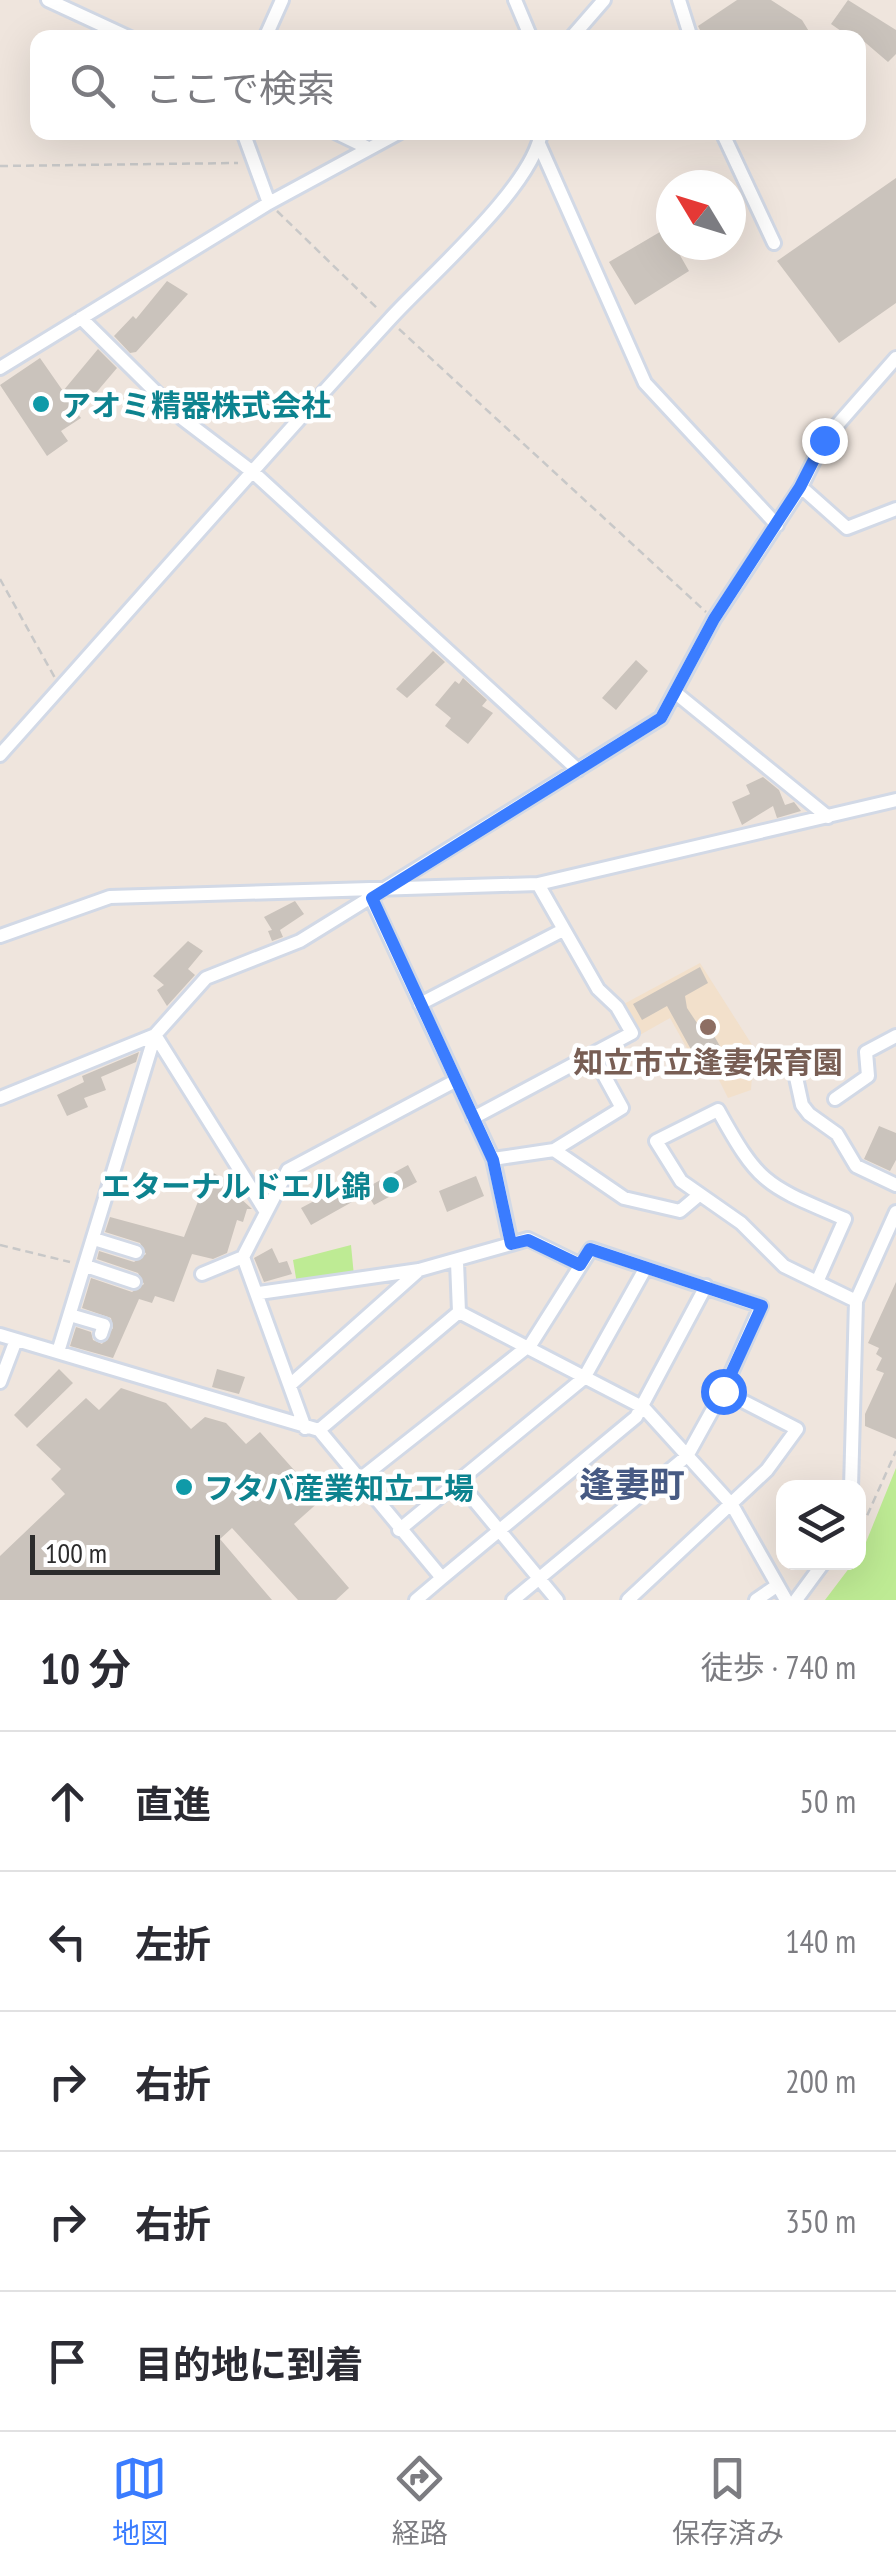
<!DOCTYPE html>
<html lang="ja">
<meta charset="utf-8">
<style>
:root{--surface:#fff;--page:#f2f2f3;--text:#2b2b33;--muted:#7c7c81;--line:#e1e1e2;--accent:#3a7cff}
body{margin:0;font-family:"PT Sans Narrow","Noto Sans JP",sans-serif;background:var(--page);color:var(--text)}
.controls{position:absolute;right:30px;bottom:30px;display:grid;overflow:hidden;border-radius:20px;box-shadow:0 10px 40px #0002}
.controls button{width:90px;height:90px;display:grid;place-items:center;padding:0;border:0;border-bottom:2px solid var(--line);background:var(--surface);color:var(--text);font:50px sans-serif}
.compass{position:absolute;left:656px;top:170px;width:90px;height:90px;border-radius:50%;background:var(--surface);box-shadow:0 10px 40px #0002;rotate:308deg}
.scale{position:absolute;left:30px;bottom:25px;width:190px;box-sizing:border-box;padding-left:10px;border:5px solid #2c2c2c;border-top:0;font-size:28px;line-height:35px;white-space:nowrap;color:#2c2c2c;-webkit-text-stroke:8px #fff;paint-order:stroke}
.stop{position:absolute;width:30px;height:30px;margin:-22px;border:8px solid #3a7cff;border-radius:50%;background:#fff}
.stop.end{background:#3a7cff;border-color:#fff;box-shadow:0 2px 10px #0008}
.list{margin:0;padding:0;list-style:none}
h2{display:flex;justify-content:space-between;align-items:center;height:130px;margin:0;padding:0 40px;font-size:42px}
h2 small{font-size:32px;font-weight:400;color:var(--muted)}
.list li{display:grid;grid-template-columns:65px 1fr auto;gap:30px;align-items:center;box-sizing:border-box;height:140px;padding:0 40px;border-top:2px solid var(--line)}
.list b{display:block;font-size:38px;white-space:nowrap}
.list em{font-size:32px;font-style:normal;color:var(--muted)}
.icon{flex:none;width:55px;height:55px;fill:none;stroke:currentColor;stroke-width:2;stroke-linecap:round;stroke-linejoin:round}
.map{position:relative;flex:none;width:896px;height:1600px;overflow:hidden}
.search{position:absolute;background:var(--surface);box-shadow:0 10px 40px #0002;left:30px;right:30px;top:30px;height:110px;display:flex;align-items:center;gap:25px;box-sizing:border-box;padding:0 35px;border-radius:20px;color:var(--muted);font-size:38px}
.sheet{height:830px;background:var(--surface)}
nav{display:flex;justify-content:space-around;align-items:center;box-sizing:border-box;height:140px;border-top:2px solid var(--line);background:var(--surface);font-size:28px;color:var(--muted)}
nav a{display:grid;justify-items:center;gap:5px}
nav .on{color:var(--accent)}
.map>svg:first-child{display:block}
.education{fill:#f2e0cb}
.green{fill:#beeb94}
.building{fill:#cac3bc}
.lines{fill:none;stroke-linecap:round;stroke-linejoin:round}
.minor-casing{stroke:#d2d9e6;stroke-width:18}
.path{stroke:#c8c8c8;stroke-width:2.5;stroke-dasharray:8 5;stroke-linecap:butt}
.minor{stroke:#fff;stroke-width:12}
.route{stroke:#3a7cff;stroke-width:12}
.culture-dot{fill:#0f9aa8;stroke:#fff;stroke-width:4}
.education-dot{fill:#8d6e63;stroke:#fff;stroke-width:4}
.labels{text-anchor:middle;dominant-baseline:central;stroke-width:9;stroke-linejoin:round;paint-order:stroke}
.culture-label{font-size:30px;font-weight:bold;fill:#0d838f;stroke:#fff;text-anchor:start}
.education-label{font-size:30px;font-weight:bold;fill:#785e54;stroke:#fff}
.quarter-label{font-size:35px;font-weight:bold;fill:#475a83;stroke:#fff}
</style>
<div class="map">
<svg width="896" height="1600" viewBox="0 0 896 1600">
<rect width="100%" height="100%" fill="#efe5dd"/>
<!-- education -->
<path class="education" d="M700 963 754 1048 751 1090 728 1098 710 1062 698 1068 670 1018 638 1036 622 1005Z"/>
<!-- green -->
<path class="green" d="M351 1245 354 1276 297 1284 293 1260Z
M896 1468V1600H825L853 1563 858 1562Z"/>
<!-- building -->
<path class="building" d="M737 0H771L802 20 813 38H704L698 26Z
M848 0 896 30V54L888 62 860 38H851L831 24Z
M896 178V303L839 343 777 261Z
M665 229 689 271 635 305 609 262Z
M167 281 188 294 136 352 130 353 114 336 133 316 136 319Z
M98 349 117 368 78 414 81 418 61 431 68 441 47 456 0 385 40 358 63 391Z
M433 651 445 662 407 698 396 689Z
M636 660 648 671 616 710 602 698Z
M463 678 487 700 482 706 493 713 468 744 445 726 451 718 435 705 455 681 459 684Z
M763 777 779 790 785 805 794 802 801 811 777 818 773 806 742 825 732 802 750 794 746 785Z
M295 901 304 914 280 930 283 937 272 941 268 931 272 930 264 917Z
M188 941 203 951 188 969 195 975 167 1006 157 990 164 985 153 976Z
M700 967 708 983 685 996 687 1008 699 1026 706 1022 724 1053 699 1064 667 1006 642 1020 633 1004Z
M139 1052 136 1062 101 1077 106 1090 84 1098 88 1107 67 1116 57 1095 84 1082 82 1076Z
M879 1126 896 1133V1160L890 1171 864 1159Z
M408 1165 417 1182 374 1205 364 1189Z
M210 1171 239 1188 238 1196 252 1209H247L243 1222 237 1220 227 1253 213 1259 192 1254 174 1302 155 1296 152 1303 139 1299 113 1358 70 1346 76 1327 91 1332 93 1340 102 1344 113 1328 111 1318 82 1308 91 1278 132 1292 144 1284 138 1273 97 1259 99 1251 134 1262 146 1254 140 1243 105 1232 110 1217 184 1237Z
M476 1176 484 1196 447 1212 439 1191Z
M342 1186 352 1202 311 1225 301 1208Z
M272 1248 279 1263 287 1261 292 1274 264 1282 254 1258Z
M896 1282V1439L865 1426V1414L884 1373 876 1370 882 1358 876 1354 879 1348 868 1343Z
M59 1369 73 1383 27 1428 14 1415Z
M217 1369 245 1377 239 1394 212 1387Z
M121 1388 166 1403 191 1429 205 1417 226 1423 246 1444 260 1432 321 1500 294 1524 349 1588 336 1600H298L232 1528 220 1539 272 1600H0V1556L65 1494 51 1479 61 1469 36 1445 86 1398 99 1410Z"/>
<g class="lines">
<!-- minor casing -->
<g class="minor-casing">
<path id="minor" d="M48 0 130 38
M515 0 531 38
M679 0 691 38
M265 38 282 0
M571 38 604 0
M243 132 269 203
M335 132 366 147
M722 132 774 243
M539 144 645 383 777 525
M81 318 183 419 254 473 578 770
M0 368 269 203 400 132
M801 487 847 528 896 509
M677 694 828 817
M0 755C130 610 258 463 390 319 428 277 534 186 541 132
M0 936 110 897 538 884 896 800
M420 1004 563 930
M155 1035 266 1212
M792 1059 802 1105 809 1114 837 1134 856 1166 896 1185
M0 1098 155 1035 206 978 300 941 661 718 714 619 801 487 824 440 896 358
M835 1099 868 1076 866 1052 896 1036
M473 1118 632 1033 617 1007 598 989 538 884
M554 1150 622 1108 593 1055
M493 1159 554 1150 624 1198 680 1211 699 1195
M94 1239 136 1252
M511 1244 528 1239 581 1265
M457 1262 459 1312
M86 1266 134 1282
M202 1274 243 1257
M817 1282 845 1219C766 1185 760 1186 718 1110L656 1141 681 1181 741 1223 784 1266 856 1301
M259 1293 419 1270 511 1244 493 1159 371 898
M459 1312 644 1408 732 1505 786 1600
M70 1315 104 1325 101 1334
M0 1335 319 1430 442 1578 416 1600
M58 1352 155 1035
M0 1382 16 1340
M290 1385 417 1272
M305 1428 243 1257 288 1170 455 1081
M319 1430 459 1312
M360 1479 531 1344 591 1249 761 1306 723 1391 797 1429 767 1470 628 1600
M459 1482 557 1600
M851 1488 856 1301 896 1212
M399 1530 584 1378 645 1269
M442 1578 636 1417 706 1286
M513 1600 687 1456 723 1391
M756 1600 775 1587
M796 1600 824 1562"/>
</g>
<!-- path -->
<path class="path" d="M0 166 238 163
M277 211 379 310
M399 329 706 612
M0 579 55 678
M0 1245 70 1262
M858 1524 866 1518 896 1451"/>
<!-- minor -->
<use href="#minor" class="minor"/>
</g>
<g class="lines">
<!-- route -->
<path class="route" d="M723 1391 762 1306 590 1249 580 1265 528 1240 511 1244 493 1160 372 898 661 718 714 619 800 487 824 440"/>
</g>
<!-- markers -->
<g class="culture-dot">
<circle cx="41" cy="404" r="10"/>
<circle cx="391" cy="1185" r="10"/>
<circle cx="184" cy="1487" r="10"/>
</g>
<circle class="education-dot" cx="708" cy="1027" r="10"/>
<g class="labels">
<!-- culture labels -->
<g class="culture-label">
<text x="61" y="404">アオミ精器株式会社</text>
<text x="371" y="1185" text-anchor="end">エターナルドエル錦</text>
<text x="204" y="1487">フタバ産業知立工場</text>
</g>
<!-- education labels -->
<g class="education-label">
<text x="708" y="1061">知立市立逢妻保育園</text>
</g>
<!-- quarter labels -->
<g class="quarter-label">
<text x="632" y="1484">逢妻町</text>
</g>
</g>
</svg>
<div class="controls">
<button><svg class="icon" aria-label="layers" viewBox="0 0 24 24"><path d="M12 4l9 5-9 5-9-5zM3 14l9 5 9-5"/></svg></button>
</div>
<svg class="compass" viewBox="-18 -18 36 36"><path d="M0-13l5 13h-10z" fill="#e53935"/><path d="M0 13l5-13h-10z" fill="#7c7c81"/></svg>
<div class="scale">100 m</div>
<div class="stop" style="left:723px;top:1391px"></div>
<div class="stop end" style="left:824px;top:440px"></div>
<div class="search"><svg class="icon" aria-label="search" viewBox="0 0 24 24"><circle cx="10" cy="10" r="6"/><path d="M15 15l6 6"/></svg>ここで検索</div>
</div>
<section class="sheet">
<h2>10 分<small>徒歩 · 740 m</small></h2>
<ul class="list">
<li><svg class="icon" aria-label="ahead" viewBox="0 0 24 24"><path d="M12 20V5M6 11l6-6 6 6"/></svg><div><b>直進</b></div><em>50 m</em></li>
<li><svg class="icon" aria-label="left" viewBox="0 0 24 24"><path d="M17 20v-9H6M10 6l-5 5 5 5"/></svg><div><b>左折</b></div><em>140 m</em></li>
<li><svg class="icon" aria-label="right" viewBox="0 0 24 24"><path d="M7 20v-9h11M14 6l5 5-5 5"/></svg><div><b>右折</b></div><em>200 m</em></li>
<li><svg class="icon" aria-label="right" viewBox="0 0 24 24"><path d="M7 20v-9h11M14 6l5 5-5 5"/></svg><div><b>右折</b></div><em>350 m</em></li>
<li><svg class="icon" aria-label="arrive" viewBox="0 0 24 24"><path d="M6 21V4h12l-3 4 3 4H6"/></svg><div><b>目的地に到着</b></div></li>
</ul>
</section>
<nav>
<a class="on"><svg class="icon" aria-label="map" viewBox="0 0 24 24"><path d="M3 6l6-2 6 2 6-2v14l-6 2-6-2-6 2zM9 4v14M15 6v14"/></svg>地図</a>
<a><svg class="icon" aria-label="directions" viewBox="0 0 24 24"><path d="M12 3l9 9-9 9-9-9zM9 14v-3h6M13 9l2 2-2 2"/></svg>経路</a>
<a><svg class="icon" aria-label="saved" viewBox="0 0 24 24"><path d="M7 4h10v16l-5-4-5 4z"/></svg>保存済み</a>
</nav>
